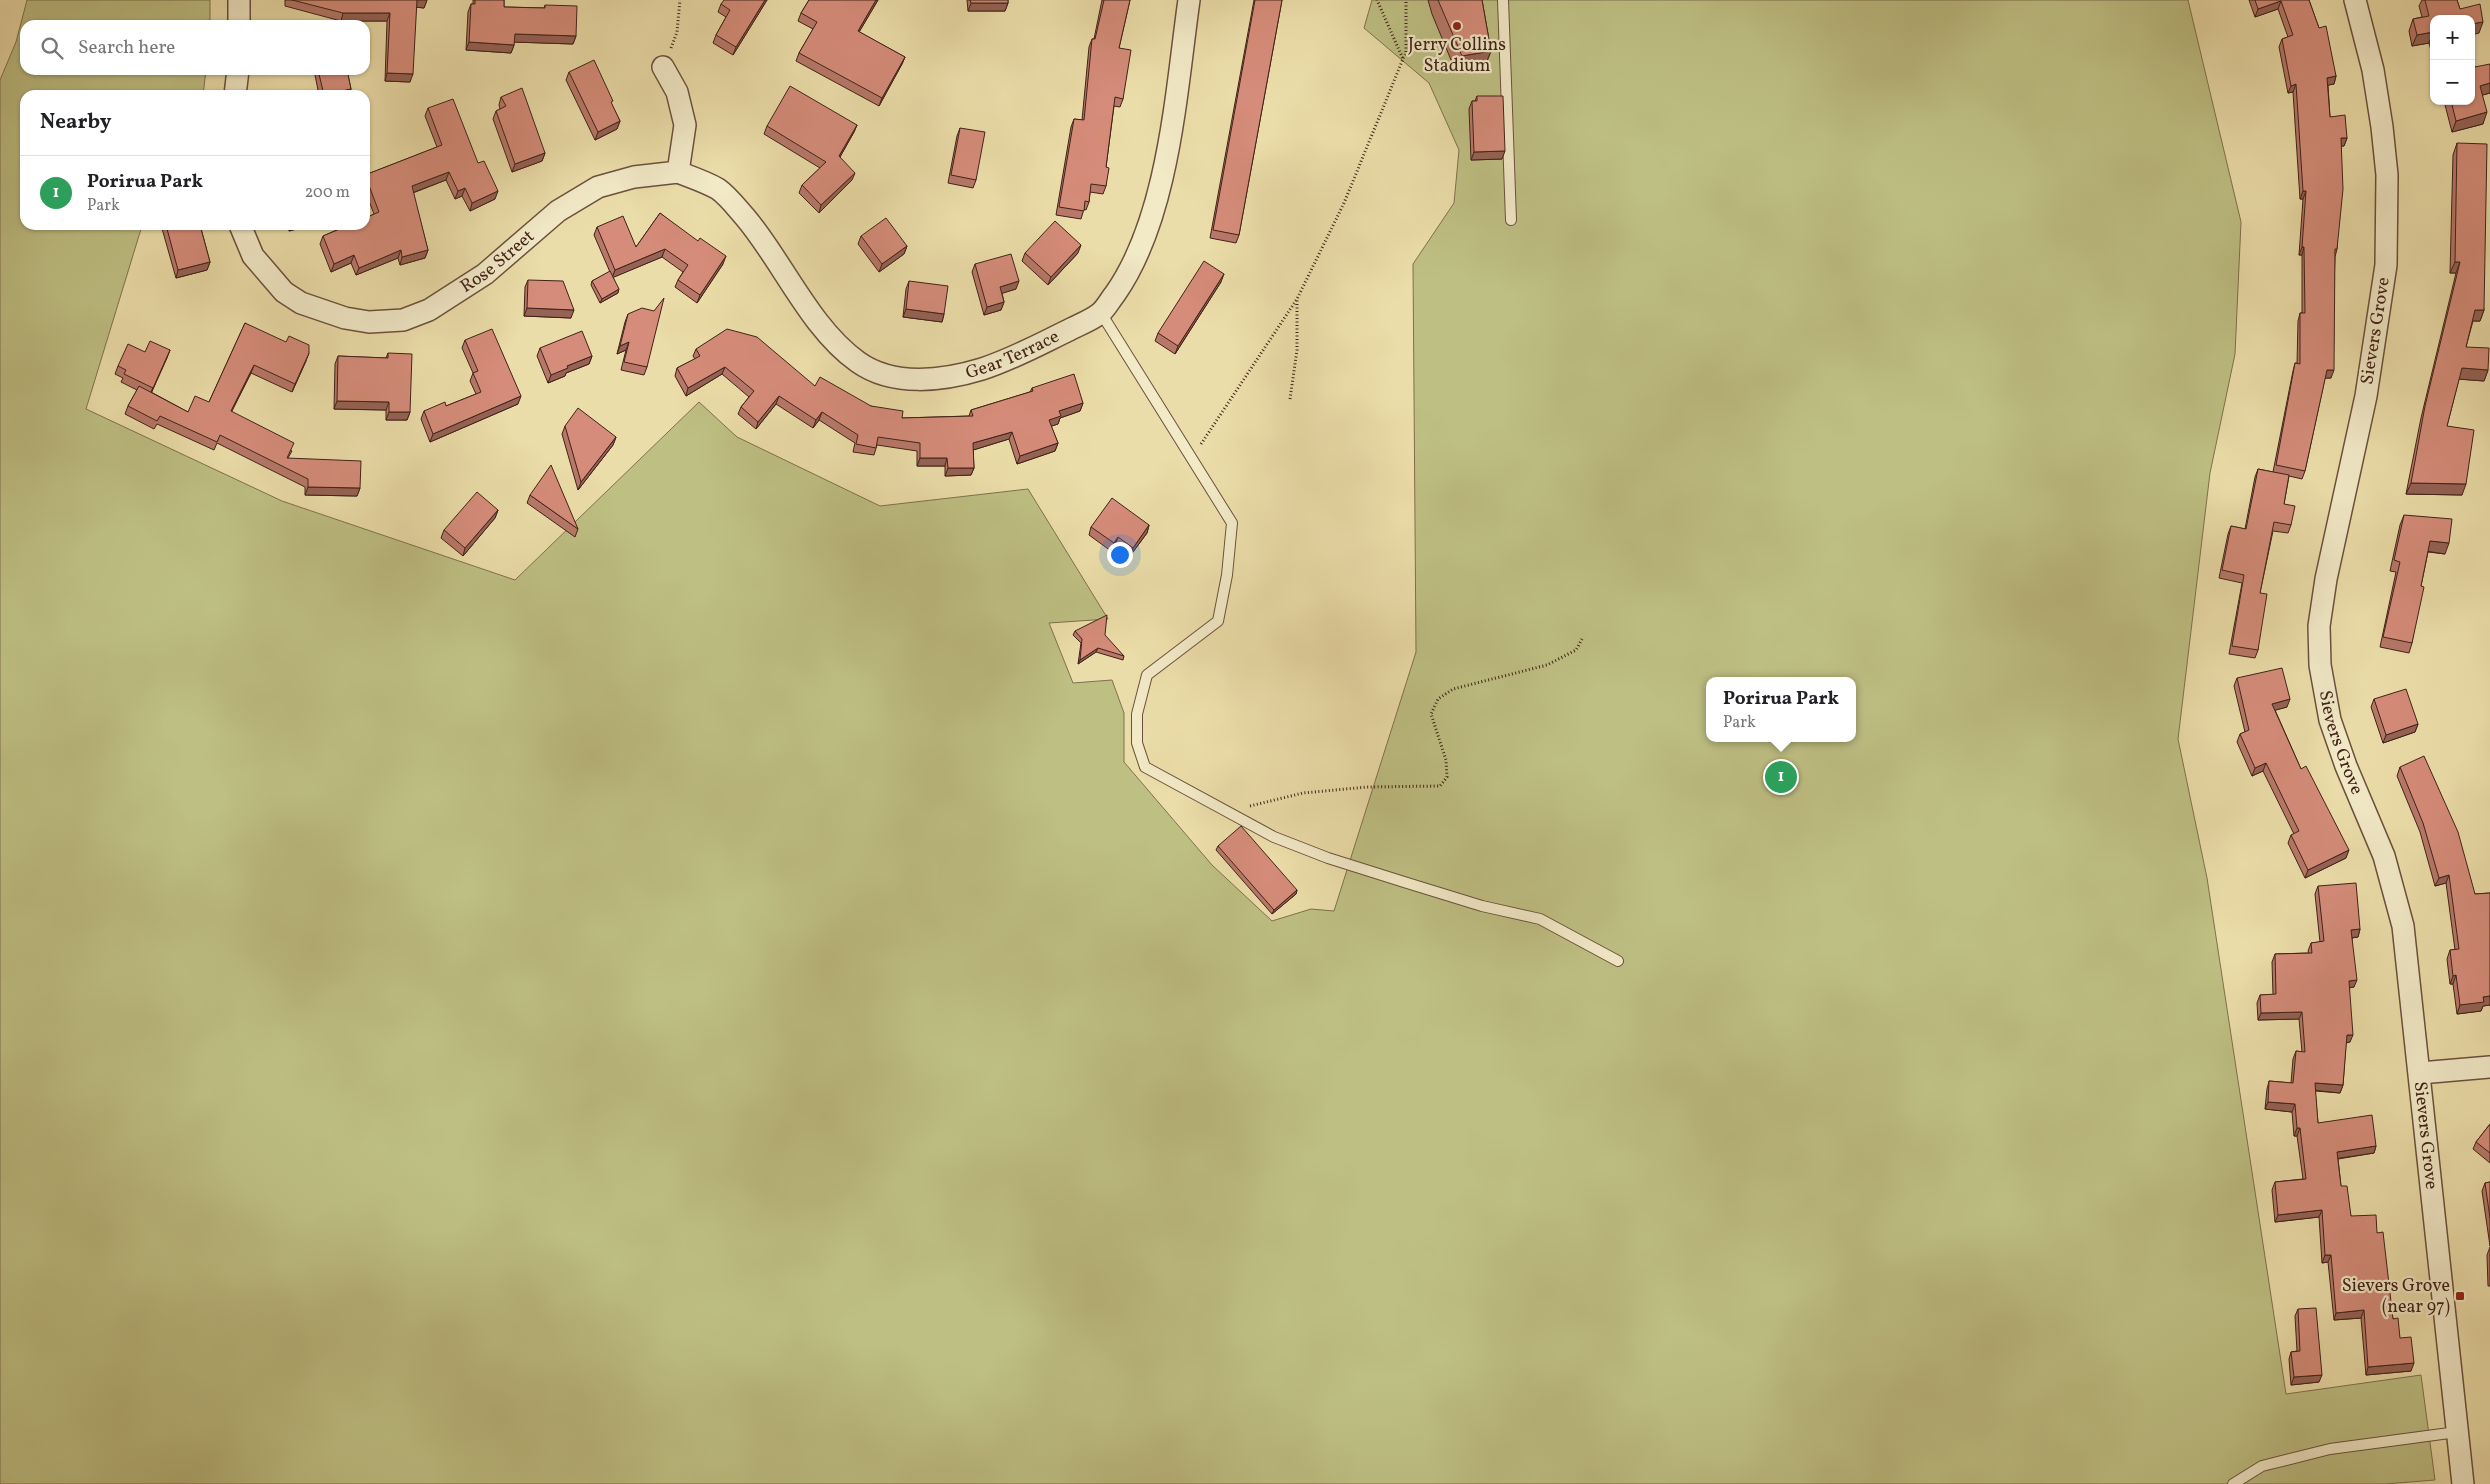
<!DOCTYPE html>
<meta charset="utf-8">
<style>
:root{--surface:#fff;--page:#f2f2f2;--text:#202124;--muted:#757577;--line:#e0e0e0;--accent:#b45309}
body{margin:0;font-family:Vollkorn,serif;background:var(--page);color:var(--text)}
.controls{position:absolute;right:15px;top:15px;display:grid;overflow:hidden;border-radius:10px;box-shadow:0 1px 4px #0004}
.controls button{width:45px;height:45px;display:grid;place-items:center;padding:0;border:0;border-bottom:1px solid var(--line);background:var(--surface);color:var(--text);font:25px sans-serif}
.you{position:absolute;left:1119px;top:554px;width:18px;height:18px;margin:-12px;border:4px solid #fff;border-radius:50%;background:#1a73e8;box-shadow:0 0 0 8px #1a73e833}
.badge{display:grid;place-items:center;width:32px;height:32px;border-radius:50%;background:var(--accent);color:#fff;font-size:16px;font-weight:700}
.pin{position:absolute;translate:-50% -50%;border:2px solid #fff;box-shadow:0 1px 5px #0006}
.popup{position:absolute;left:1706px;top:677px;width:150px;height:65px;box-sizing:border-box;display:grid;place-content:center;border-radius:10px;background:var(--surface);filter:drop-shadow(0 1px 4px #0005);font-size:16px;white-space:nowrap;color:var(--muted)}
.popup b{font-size:19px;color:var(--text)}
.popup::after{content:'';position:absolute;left:50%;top:100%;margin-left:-10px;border:10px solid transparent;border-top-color:var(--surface)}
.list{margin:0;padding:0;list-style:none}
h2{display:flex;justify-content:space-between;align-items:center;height:65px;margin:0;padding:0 20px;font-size:21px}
h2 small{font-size:16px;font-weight:400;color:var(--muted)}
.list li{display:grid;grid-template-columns:32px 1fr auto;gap:15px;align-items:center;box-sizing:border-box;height:75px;padding:0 20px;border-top:1px solid var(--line)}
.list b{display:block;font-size:19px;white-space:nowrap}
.list p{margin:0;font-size:16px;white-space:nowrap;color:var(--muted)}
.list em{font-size:16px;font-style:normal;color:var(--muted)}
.icon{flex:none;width:28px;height:28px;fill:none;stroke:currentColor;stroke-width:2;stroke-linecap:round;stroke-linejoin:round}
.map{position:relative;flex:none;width:2490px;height:1484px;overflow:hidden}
.search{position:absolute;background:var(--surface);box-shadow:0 1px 4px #0004;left:20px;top:20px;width:350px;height:55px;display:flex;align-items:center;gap:12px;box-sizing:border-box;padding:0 18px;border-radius:15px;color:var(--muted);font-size:19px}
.panel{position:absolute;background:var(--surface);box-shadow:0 1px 4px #0004;left:20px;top:90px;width:350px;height:140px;border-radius:15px}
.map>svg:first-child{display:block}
.green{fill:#bebf83;stroke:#7f704d;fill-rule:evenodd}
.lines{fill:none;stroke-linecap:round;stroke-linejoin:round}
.lane-casing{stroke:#6b513c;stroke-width:12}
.street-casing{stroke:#6b513c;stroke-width:24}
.path{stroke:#402217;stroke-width:3;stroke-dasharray:1 2.5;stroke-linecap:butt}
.lane{stroke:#f2e9c7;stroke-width:10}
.street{stroke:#f2e9c7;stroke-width:21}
.wall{fill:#b77869;stroke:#402217}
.shaded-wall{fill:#956255;stroke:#402217}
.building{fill:#d58c7a;stroke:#402217}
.poi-dot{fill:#8f2418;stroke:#f2e9c7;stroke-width:2}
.labels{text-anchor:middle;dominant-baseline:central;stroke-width:4.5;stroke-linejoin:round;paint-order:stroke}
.poi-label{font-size:18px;fill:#402217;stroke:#f2e9c7}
.street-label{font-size:18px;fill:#402217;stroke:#f2e9c7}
</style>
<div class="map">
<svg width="2490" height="1484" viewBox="0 0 2490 1484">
<rect width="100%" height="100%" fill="#ebdda9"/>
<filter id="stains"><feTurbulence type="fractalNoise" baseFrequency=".004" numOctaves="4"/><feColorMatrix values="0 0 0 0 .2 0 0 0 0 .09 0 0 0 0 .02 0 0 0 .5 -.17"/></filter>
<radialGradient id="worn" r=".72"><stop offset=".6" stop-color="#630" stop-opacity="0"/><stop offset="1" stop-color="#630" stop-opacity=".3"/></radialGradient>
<!-- green -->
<path class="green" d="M27 0H210V25H25V70H206L203 95H25V225H145L141 229 86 409 282 501 515 580 699 402 737 437 880 506 1028 489 1108 619 1049 623 1073 683 1112 680 1124 713V762L1212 865 1272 921 1311 909 1334 911 1416 652 1413 264 1454 203 1459 150 1429 83 1364 28 1372 0H2188L2241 222 2235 354 2210 473 2178 739 2207 878 2286 1394 2421 1375 2435 1480 2385 1484H0V80L16 42ZM1710 681H1852V738H1710Z"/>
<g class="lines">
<!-- lane casing -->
<g class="lane-casing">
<path id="lane" d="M1503 0 1511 220
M1101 313 1232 523 1227 575 1218 621 1147 675 1137 714V743L1145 767 1274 837 1328 858 1404 882 1482 906 1540 919 1618 961
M2233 1484 2262 1466 2330 1449 2457 1432"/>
</g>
<!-- street casing -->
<g class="street-casing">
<g id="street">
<path d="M239 0V25"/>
<path id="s1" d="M2355 0 2373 70 2382 127 2387 175 2386 265 2366 396 2326 579 2319 626 2320 665 2330 720 2346 766 2384 856 2403 926 2463 1484"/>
<path d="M235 95 238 70"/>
<path id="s2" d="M678 172C691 177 706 182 718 189 728 196 737 208 745 217 783 262 810 328 858 362 893 387 943 381 982 369 1013 359 1040 344 1069 330 1078 325 1090 321 1099 314 1105 310 1110 300 1115 294 1169 217 1176 92 1189 0"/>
<path id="s3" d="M240 225 253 256 284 292 301 303 345 318 369 322 403 320 429 310 485 274 558 211 598 187 634 177 678 172 685 125 677 92 663 67"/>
<path d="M2420 1073 2490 1067"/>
</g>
</g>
<!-- path -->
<path class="path" d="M671 48 677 32 680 0
M1403 58 1406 54V0
M1290 399 1297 350V299L1344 203 1403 59 1377 0
M1201 444 1297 299
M1250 806 1303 793 1367 787 1440 786 1447 777 1446 760 1431 714 1438 699 1453 689 1547 665 1576 650 1582 639"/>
<!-- lane -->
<use href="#lane" class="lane"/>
<!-- street -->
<use href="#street" class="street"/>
</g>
<!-- wall -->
<path class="wall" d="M285 0H427L424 8 416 7 410 82 385 81 387 21H341L285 6Z
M473 0H504V7L544 8 545 5 576 36 573 44 514 42V45L511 53 466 50 468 12 471 4H473Z
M767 0 733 55 713 43 716 35 726 17 718 12 721 4Z
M809 0H878L859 32 905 57 902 64 879 106 796 61 799 53 813 29 798 21 801 13Z
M967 0H1008V3L1005 11H968Z
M1102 0H1130L1119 48 1123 99 1120 107 1114 106 1106 167V186L1103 194 1090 192 1089 202 1086 210 1084 209 1081 219 1056 215 1071 127 1074 119 1082 120 1089 47 1092 39H1094Z
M1254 0H1282L1239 235 1236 243 1210 238Z
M1428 0H1482L1491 51 1485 66 1456 72 1432 14Z
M2249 0H2309L2336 76 2334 84 2328 85 2330 117 2347 138 2344 146H2341L2337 249 2335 257 2331 378H2325L2305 471 2302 479 2289 476 2284 504 2291 525 2288 533 2273 531 2260 593 2258 650 2255 658 2229 654 2242 583 2219 578 2228 534 2231 526 2245 529 2255 477 2258 469 2273 472 2293 371 2295 363H2297L2298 321 2300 313H2302V255H2299L2303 199H2300L2293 92 2288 93 2279 47 2282 39 2288 37 2278 9 2255 17Z
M2422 0H2457L2460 9 2479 33 2434 19V61L2429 43 2412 46 2409 31 2413 19 2422 17 2419 6Z
M2475 67 2490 93 2482 95 2483 124 2452 132 2444 101H2471Z
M314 70H347L351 89 349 95H319Z
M569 72 612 105 620 121 617 129 595 140 566 80Z
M1477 96 1502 159 1471 160 1469 109 1472 101H1475Z
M501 97 545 153 542 161 512 172 493 119 496 111 500 109 499 105Z
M428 108 478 163 495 199 470 211 462 196 455 199 446 180 413 193 428 250 425 258 400 265 398 258 356 275 351 263 331 272 320 244 323 236 374 214 365 191V175L437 147 425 116Z
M857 125 854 132 840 157 852 180 819 213 799 193 802 185 820 168 764 134 767 126Z
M960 128 976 180 973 188 948 183 957 136Z
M2457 143 2484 310 2480 321H2473L2466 347 2488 370 2484 381 2459 379 2447 426 2462 495 2406 494 2421 418 2456 273H2450L2453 155Z
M660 213 723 264 697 303 675 287 678 280 683 272 662 257 613 277 618 293 600 303 591 285 592 281 610 272 594 235 597 227 636 247Z
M161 225H200L210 262 207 270 176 278Z
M288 225H312L289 231Z
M861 236 907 246 904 254 879 272 858 244Z
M1025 253H1078L1048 285 1022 261Z
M975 264 1016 289 1002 293 1004 302 1001 310 984 315 972 272Z
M528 280 571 318 524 316 525 287Z
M909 281 944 314 942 322 903 317 906 289Z
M1221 282 1175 354 1155 341 1158 333Z
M628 314 647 367 644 375 621 370 626 350 617 354 625 322Z
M245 323 306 361 292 392 251 373 231 412 292 451 288 458 360 488 357 496 305 495V487L217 443 214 450 157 424 154 429 125 414 128 406 137 390 121 382 123 378 115 374 118 366 145 352 170 350 151 392 188 412 209 402Z
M465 340 518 404 430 442 421 419 424 411 446 406 476 394 470 381 473 373 462 348Z
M540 348 592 356 589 364 566 373 565 376 548 383 537 356Z
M696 349 815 386 871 406 902 418 969 416 971 410 1030 392 1032 388 1083 403 1080 411 1060 418 1058 424 1051 426 1058 443 1055 451 1017 464 1009 439 973 450 974 468 971 475 945 476V466H917V451L877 445 874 455 853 452 855 443 819 420 813 428 776 404 756 429 738 414 741 407 749 397 722 374 686 396 675 376 677 368 695 359 693 356Z
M388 353 410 412 407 420H386V410L334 409 335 364 338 356 386 358Z
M565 426 616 437 613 445 578 490 562 434Z
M530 495 578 529 575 537 527 503Z
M498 510 495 518 463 556 441 538 444 530Z
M2404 515 2445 554 2428 552 2421 586 2412 643 2409 653 2380 647 2396 572 2390 571 2400 525Z
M1149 525 1147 533 1130 556 1115 545 1111 551 1089 535 1091 527Z
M1075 631 1124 656 1123 660 1096 652 1078 664 1081 643 1073 635Z
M2237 678 2287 707 2275 710 2301 769 2346 858 2305 878 2288 843 2291 835 2294 834 2263 771 2252 776 2237 742 2240 734 2245 732 2234 686Z
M2374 699 2418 724 2415 732 2383 743 2371 707Z
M2400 767 2475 894 2490 893V1005L2483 1006 2481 1011 2457 1014 2453 984H2450L2447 959 2450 950H2455L2446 883 2435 886 2420 832 2397 776Z
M1218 846 1297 890 1296 894 1272 914 1216 850Z
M2318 886 2360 929 2358 937 2352 938 2354 987 2349 988 2350 1042 2346 1043 2343 1085 2340 1093 2315 1091 2318 1123 2376 1146 2374 1153 2338 1159 2341 1186 2351 1216 2377 1233 2393 1319 2411 1371 2366 1375 2361 1318 2334 1320 2328 1262 2322 1263 2319 1217 2275 1222 2272 1190 2275 1182 2303 1179 2297 1136H2294L2292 1112 2265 1109 2267 1089 2269 1081 2291 1083 2293 1059 2296 1051 2302 1052 2299 1019 2258 1020 2257 1003 2260 995H2273L2272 962 2275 954 2309 953 2308 951 2311 943 2320 942 2315 894Z
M2490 1124V1163L2473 1149 2476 1142Z
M2490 1182V1246L2482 1191 2485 1183Z
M2490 1247V1286H2488L2487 1255Z
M2298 1309 2319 1382 2291 1385 2289 1359 2291 1352 2297 1351 2295 1316Z"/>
<!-- shaded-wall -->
<path class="shaded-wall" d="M417 0H427L424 8 414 7Z
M765 0H767L733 55 736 47Z
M876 0H878L855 39 858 31Z
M2281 1 2278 9 2255 17 2258 9Z
M971 3H1008L1005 11H968Z
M343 13H390L387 21H341Z
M2483 22 2479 33 2471 35V24Z
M2433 32 2429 43 2412 46 2417 35Z
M515 34 576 36 573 44 512 42Z
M469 42 514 45 511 53 466 50Z
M1491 51 1485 66 1456 72 1462 56Z
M905 57 902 64 879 106 882 98Z
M387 73 413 74 410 82 385 81Z
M2336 76 2334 84 2324 86 2327 78Z
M2490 83V93L2476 97 2480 86Z
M2296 84 2293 92 2288 93 2291 86Z
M351 89 349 95H324Z
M2487 112 2483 124 2452 132 2456 121Z
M620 121 617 129 595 140 598 132Z
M857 125 854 132 836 164 839 156Z
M2341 138H2347L2344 146H2338Z
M1505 151 1502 159 1471 160 1474 152Z
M545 153 542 161 512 172 515 164Z
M449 172 446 180 409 194 412 186Z
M855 173 852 180 819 213 821 205Z
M465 188 462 196 455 199 458 191Z
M498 191 495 199 470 211 472 203Z
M2303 191H2306L2303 199H2300Z
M292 225H312L289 231Z
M1081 245 1078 253 1048 285 1051 277Z
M907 246 904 254 879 272 882 264Z
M2302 247H2304L2302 255H2299Z
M665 249 662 257 612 278 615 270Z
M401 250 398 258 356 275 359 268Z
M428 250 425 258 400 265 402 257Z
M354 255 351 263 331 272 334 264Z
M726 256 723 264 697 303 700 295Z
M210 262 207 270 176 278 178 270Z
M2455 262H2460L2456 273H2450Z
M1224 274 1221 282 1175 354 1178 346Z
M1019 281 1016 289 997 295 1000 287Z
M619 289 618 293 600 303 602 299Z
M1004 302 1001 310 984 315 987 307Z
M527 308 574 310 571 318 524 316Z
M906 309 944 314 942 322 903 317Z
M2475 310H2484L2480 321H2471Z
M629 342 626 350 617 354 620 346Z
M170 350 167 358 150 396 153 388Z
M309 353 306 361 292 392 295 384Z
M592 356 589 364 566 373 565 376 548 383 551 375 567 366Z
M254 365 251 373 228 419 231 411Z
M725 367 722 374 686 396 688 388Z
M2462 368 2488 370 2484 381 2457 379Z
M2327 370H2334L2331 378H2324Z
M521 396 518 404 430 442 433 434Z
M779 396 776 404 756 429 758 422Z
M337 401 389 402 386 410 334 409Z
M1083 403 1080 411 1060 418 1058 424 1046 428 1049 420 1059 411Z
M389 412H410L407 420H386Z
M822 412 819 420 813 428 816 420Z
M1012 432 1009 439 970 451 973 443Z
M616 437 613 445 578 490 581 482Z
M1058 443 1055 451 1017 464 1020 456Z
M920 458H947L945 466H917Z
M948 468H974L971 475 945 476Z
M2411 483 2466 484 2462 495 2406 494Z
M308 487 360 488 357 496 305 495Z
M498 510 495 518 463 556 465 548Z
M1149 525 1147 533 1130 556 1133 548Z
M1118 537 1115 545 1111 551 1114 543Z
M2430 541 2449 543 2445 554 2426 551Z
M1098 648 1096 652 1078 664 1080 660Z
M2290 699 2287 707 2269 712 2272 704Z
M2418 724 2415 732 2383 743 2386 735Z
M2266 763 2263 771 2252 776 2255 768Z
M2349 850 2346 858 2305 878 2308 870Z
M2449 875 2446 883 2435 886 2439 878Z
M1297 890 1296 894 1272 914 1274 910Z
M2360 929 2358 937 2348 938 2351 930Z
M2456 975 2453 984H2450L2453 976Z
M2357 980 2354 987 2346 988 2349 981Z
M2490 996V1005L2483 1006 2481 1011 2457 1014 2460 1005 2483 997Z
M2302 1012 2299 1019 2258 1020 2261 1013Z
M2347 1035H2353L2350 1042 2344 1043Z
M2315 1083 2343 1085 2340 1093 2312 1090Z
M2268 1102 2295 1104 2292 1112 2265 1109Z
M2297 1128H2300L2297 1136H2294Z
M2376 1146 2374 1153 2334 1159 2337 1152Z
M2322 1210 2319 1217 2275 1222 2278 1215Z
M2325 1255H2331L2328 1262 2322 1263Z
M2364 1310 2361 1318 2334 1320 2336 1313Z
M2414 1363 2411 1371 2366 1375 2368 1367Z
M2322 1375 2319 1382 2291 1385 2294 1377Z"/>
<!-- building -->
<path class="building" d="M292 0H417L413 74 387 73 390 13H343Z
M475 0H504V7L545 8V5L577 6 576 36 515 34 514 45 469 42 471 4H475Z
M724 0H765L736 47 716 35 730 10 721 4Z
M809 0H876L858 31 905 57 882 98 799 53 817 22 801 13Z
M970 0H1008V3H971Z
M1104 0H1130L1119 48 1131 50 1123 99 1115 97 1106 167 1109 168 1106 186 1091 184 1089 202 1085 201 1084 211 1059 207 1074 119 1084 120 1092 39H1095Z
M1255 0H1282L1239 235 1213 230Z
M1438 0H1482L1491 51 1462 56Z
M2255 0H2309L2319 28 2326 26 2336 76 2327 78 2330 117 2345 115 2347 138H2341L2343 189 2337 249H2335L2334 370H2327L2305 471 2276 465 2295 363 2300 364V313H2305L2304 247H2302L2306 191H2303L2296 84 2291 86 2282 39 2293 35 2281 1 2258 9Z
M2425 0H2457L2460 9 2480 4 2483 22 2471 24V19H2434V34L2433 32 2417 35 2413 19 2429 16Z
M2471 53 2475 67 2490 64V83L2480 86 2487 112 2456 121 2451 101H2471Z
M594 60 613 101 611 102 620 121 598 132 569 72Z
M318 70H347L351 89 324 95Z
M790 86 857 125 839 156 855 173 821 205 802 185 826 162 767 126Z
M522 88 545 153 515 164 496 111 506 106 501 97Z
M1477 96H1503L1505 151 1474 152 1472 101H1477Z
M453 99 478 163 484 161 498 191 472 203 465 188 458 191 449 172 412 186 428 250 402 257 401 250 359 268 354 255 334 264 323 236 349 225H365V218L379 212 365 175 442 145 428 108Z
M960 128 985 132 976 180 951 175Z
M2457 143 2487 144 2484 310H2475L2466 347 2489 348 2488 370 2462 368 2447 426 2474 430 2466 484 2411 483 2425 406 2460 262H2455Z
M660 213 698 241 700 238 726 256 700 295 678 280 688 265 665 249 615 270 597 227 623 216 636 247Z
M886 218 907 246 882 264 861 236Z
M1055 221 1081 245 1051 277 1025 253Z
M166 225H200L210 262 178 270Z
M1011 254 1019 281 1000 287 1004 302 987 307 975 264Z
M1204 261 1224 274 1178 346 1158 333Z
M610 271 619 289 602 299 592 281Z
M528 280 563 281 574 310 527 308Z
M909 281 948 286 944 314 906 309Z
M664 298 647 367 624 362 629 342 620 346 628 314 642 308 654 311Z
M245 323 286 342 289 336 309 345V353L295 384 254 365 231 411 294 443 287 458 361 461 360 488 308 487V479L220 435 217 442 160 416 157 421 128 406 139 386 188 412 195 396 209 402Z
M492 329 521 396 433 434 424 411 445 402 446 406 481 392 473 373 478 371 465 340Z
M727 329 757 337 815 386 820 377 871 406 903 411 902 418 973 416 971 410 1033 391 1032 388 1074 374 1083 403 1059 411 1061 416 1049 420 1058 443 1020 456 1012 432 973 443 974 468H948L947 458H920V443L878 437 876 448 856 444 858 435 822 412 816 420 779 396 758 422 741 407 754 391 725 367 688 388 677 368 700 356 696 349Z
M582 331 592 356 567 366 568 368 551 375 540 348Z
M150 341 170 350 153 388 124 374 126 370 118 366 128 344 145 352Z
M388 353 412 354 410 412H389V402L337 401 338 356 388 358Z
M578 408 616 437 581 482 565 426Z
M551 465 578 529 530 495Z
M2258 469 2289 475 2284 504 2295 506 2291 525 2274 522 2260 593 2267 594 2258 650 2232 646 2244 575 2222 570 2231 526 2246 529Z
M477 492 498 510 465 548 444 530Z
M1112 498 1149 525 1133 548 1118 537 1114 543 1091 527Z
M2404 515 2452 519 2449 543 2430 541 2421 586 2424 587 2412 643 2383 637 2400 562 2394 560Z
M1107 615 1105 635 1124 656 1098 648 1080 660 1082 639 1075 631Z
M2282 668 2290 699 2272 704 2301 769 2306 766 2349 850 2308 870 2291 835 2299 831 2266 763 2255 768 2240 734 2249 730 2237 678Z
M2406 689 2418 724 2386 735 2374 699Z
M2424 756 2458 832 2475 894 2490 893V996L2483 997 2484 1002 2460 1005 2456 975 2453 976 2450 950 2459 949 2449 875 2439 878 2423 823 2400 767Z
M1241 826 1297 890 1274 910 1218 846Z
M2356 883 2360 929 2351 930 2357 980 2349 981 2353 1035H2347L2343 1085 2315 1083 2318 1123 2372 1115 2376 1146 2337 1152 2341 1186H2347L2351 1216 2376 1215 2377 1233 2383 1232 2393 1319 2398 1318 2400 1338 2411 1337 2414 1363 2368 1367 2364 1310 2336 1313 2331 1255H2325L2322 1210 2278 1215 2275 1182 2306 1179 2300 1128H2297L2295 1104 2268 1102 2269 1081 2293 1083 2296 1051 2305 1052 2302 1012 2261 1013 2260 995 2276 994 2275 954 2312 953 2311 943 2324 941 2318 886Z
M2490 1124V1153L2476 1142Z
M2490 1182V1218L2485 1183Z
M2316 1308 2322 1375 2294 1377 2291 1352 2300 1351 2298 1309Z"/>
<!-- markers -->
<g class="poi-dot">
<circle cx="1457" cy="26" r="5"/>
<rect x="2455" y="1291" width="10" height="10" rx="2.5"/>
</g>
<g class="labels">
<!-- poi labels -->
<g class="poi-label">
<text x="1457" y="45">Jerry Collins<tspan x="1457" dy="21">Stadium</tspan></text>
<text x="2450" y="1286" text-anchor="end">Sievers Grove<tspan x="2450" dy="21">(near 97)</tspan></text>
</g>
<!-- street labels -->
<g class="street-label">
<text stroke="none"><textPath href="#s3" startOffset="318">Rose Street</textPath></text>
<text transform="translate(2376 331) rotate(-81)">Sievers Grove</text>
<text stroke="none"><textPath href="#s2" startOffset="429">Gear Terrace</textPath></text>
<text stroke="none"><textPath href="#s1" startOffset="755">Sievers Grove</textPath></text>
<text stroke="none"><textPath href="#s1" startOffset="1160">Sievers Grove</textPath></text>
</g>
</g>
<rect width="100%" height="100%" filter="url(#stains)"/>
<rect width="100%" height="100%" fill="url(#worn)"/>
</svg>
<div class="controls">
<button>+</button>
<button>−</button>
</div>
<div class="you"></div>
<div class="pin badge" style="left:1781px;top:777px;background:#2e9e5b">1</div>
<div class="popup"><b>Porirua Park</b>Park</div>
<div class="search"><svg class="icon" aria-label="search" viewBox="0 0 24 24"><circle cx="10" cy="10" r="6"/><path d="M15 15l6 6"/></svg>Search here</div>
<section class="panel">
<h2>Nearby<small></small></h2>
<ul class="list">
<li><span class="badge" style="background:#2e9e5b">1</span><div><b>Porirua Park</b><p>Park</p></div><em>200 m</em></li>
</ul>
</section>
</div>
